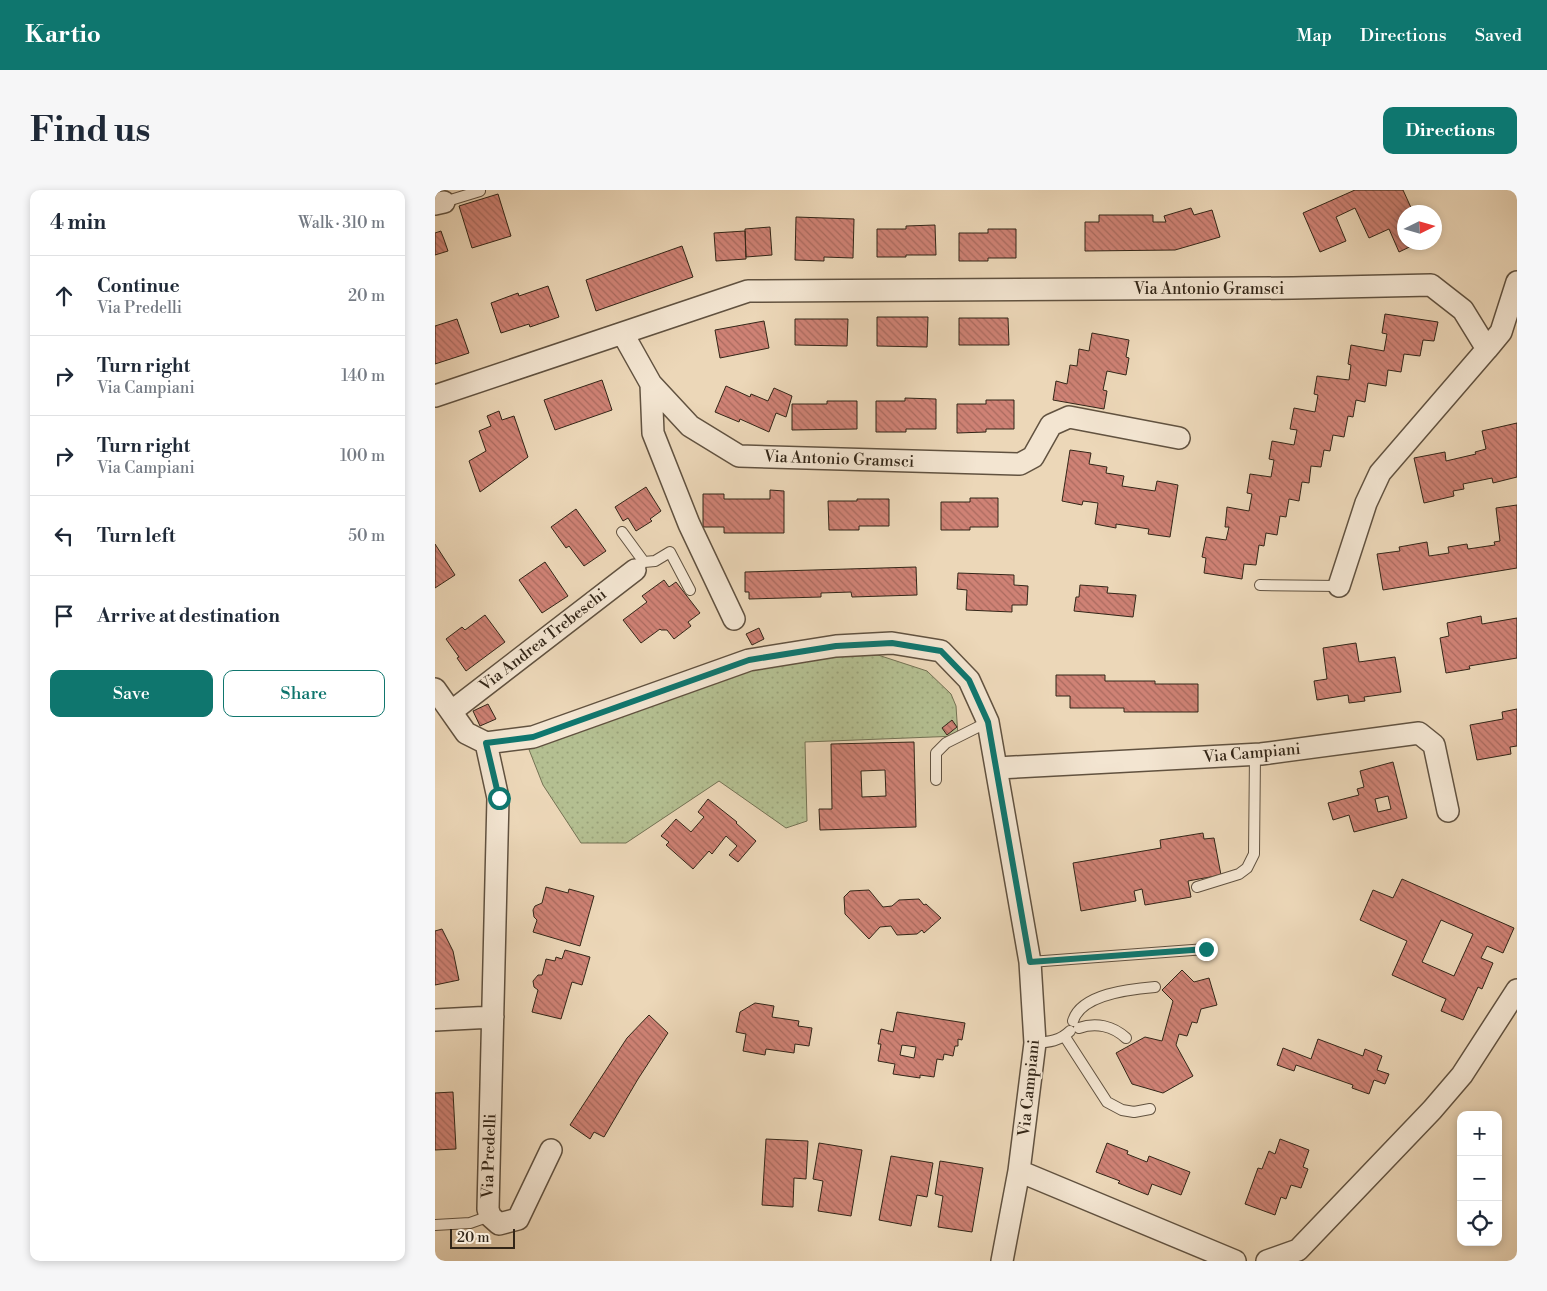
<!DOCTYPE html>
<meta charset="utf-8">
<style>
:root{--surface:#fff;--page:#f6f6f7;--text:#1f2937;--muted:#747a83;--line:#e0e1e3;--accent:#0f766e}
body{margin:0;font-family:"Libre Bodoni",serif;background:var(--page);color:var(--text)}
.controls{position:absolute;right:15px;bottom:15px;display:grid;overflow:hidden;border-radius:10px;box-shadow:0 2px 8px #0003}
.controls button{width:45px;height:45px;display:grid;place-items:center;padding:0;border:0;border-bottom:1px solid var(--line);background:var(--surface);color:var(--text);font:25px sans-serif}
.compass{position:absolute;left:962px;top:15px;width:45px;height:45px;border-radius:50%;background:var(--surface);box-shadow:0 2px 8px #0003;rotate:85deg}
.scale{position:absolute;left:15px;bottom:12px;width:65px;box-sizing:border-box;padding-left:5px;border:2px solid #332618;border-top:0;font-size:14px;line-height:18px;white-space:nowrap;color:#332618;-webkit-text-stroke:4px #f3e5d1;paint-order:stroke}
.stop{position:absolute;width:15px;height:15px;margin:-11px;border:4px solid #0f766e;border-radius:50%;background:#fff}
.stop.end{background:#0f766e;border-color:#fff;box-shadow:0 1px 5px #0008}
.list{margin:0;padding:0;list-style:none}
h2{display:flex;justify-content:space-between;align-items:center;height:65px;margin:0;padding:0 20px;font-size:21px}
h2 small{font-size:16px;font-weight:400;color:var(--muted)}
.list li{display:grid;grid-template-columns:32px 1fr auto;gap:15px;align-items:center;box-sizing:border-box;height:80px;padding:0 20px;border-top:1px solid var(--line)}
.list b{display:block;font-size:19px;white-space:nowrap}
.list p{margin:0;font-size:16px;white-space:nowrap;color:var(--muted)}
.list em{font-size:16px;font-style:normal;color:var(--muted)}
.actions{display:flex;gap:10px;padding:15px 20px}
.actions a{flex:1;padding:11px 0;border:1px solid var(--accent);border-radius:10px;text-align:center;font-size:18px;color:var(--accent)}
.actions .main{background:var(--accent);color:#fff}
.icon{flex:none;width:28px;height:28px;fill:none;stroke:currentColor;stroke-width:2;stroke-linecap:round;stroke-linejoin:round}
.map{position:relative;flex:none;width:1082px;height:1071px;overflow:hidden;border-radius:10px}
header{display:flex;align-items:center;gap:30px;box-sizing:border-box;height:70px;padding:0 25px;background:var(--accent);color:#fff}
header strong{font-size:24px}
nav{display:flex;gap:28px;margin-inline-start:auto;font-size:18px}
.intro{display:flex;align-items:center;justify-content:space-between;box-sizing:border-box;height:120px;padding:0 30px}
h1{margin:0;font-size:35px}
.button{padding:12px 22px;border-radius:10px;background:var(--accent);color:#fff;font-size:18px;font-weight:700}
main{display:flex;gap:30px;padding:0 30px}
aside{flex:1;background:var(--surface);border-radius:10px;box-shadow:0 2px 8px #0003}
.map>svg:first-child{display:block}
.green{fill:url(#green-dots);stroke:#747254}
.building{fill:url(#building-back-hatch);stroke:#332618;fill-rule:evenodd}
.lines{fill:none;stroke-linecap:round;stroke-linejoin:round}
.service-casing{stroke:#615240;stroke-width:12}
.minor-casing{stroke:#615240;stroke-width:24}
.service{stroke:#f3e5d1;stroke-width:10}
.minor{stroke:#f3e5d1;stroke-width:21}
.route{stroke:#0f766e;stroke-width:6}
.labels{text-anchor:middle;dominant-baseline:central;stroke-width:4;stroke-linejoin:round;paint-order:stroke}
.street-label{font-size:16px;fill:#332618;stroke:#f3e5d1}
</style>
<header>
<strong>Kartio</strong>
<nav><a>Map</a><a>Directions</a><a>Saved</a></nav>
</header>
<div class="intro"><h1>Find us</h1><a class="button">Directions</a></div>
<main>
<aside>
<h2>4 min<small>Walk · 310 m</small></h2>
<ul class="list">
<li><svg class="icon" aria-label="ahead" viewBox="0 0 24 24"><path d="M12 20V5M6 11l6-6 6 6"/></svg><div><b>Continue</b><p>Via Predelli</p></div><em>20 m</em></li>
<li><svg class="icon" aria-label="right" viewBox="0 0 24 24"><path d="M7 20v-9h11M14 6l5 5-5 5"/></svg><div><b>Turn right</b><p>Via Campiani</p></div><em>140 m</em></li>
<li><svg class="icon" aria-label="right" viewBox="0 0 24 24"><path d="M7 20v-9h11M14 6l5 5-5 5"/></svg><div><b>Turn right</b><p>Via Campiani</p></div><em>100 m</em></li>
<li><svg class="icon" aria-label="left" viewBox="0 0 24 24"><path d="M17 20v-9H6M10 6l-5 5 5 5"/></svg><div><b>Turn left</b></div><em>50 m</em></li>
<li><svg class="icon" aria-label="arrive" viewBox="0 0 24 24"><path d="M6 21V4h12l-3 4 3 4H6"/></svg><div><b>Arrive at destination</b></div></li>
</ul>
<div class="actions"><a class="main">Save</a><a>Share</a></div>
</aside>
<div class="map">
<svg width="1082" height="1071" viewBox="0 0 1082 1071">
<defs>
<pattern id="green-dots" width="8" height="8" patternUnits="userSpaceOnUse" patternTransform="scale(1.25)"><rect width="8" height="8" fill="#b4bf91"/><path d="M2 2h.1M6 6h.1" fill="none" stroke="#9ba47c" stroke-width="1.8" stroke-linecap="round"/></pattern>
<pattern id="building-back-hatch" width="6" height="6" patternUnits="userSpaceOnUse" patternTransform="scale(1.25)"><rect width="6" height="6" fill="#cf8275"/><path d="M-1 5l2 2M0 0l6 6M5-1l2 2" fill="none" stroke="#a96a5f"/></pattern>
</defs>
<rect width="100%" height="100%" fill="#ecd7b8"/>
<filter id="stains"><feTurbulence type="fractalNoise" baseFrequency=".004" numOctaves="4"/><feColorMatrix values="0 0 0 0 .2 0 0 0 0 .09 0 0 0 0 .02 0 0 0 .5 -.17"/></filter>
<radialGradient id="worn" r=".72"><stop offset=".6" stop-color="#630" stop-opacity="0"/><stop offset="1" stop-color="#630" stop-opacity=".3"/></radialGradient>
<!-- green -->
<path class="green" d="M377 464 443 465 492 481 516 504 521 516 523 546 370 552 372 631 351 638 284 591 191 653H146L108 595 93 557 306 481Z"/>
<!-- building -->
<path class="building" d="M920 0H968L978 22H969V32L967 34 969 38V52H985L964 62 954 39 934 48 920 18 901 27 911 51 885 62 868 23Z
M63 4 76 46 37 58 24 16Z
M756 18 759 25 777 20 785 47 740 60 650 61V32H664V25H718V32H731L729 26Z
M361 27 419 29 418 68 389 67V71L360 70Z
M500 35 501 65H471V67H442V39H471V36Z
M335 37 337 65 311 67 310 39Z
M553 39H581V68H553V71H524V43H553Z
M6 41 13 61 0 65V43Z
M310 41 311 69 281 71 279 43Z
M247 56 258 87 161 121 151 90Z
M113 96 124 127 95 137 94 134 66 143 56 113 83 103 84 106Z
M950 124 1003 132 999 151 988 150 985 166 969 164 966 182 953 180 951 196 933 193 930 212 921 210 918 227 913 226 909 247 898 245 895 261 889 260 886 277 876 276 874 293 867 292 864 311 854 309 851 327 845 326 842 345 831 343 829 356 824 355 821 375 809 374 807 389 769 383 771 368 767 367 771 347 791 350 794 337H790L792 317 814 321 817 304 812 303 815 284 836 287 839 270 834 269 837 251 859 255 862 240 855 239 859 218 880 222 883 205 879 204 882 186 914 190 916 175 913 174 916 155 949 161 952 144 947 143Z
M442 127H493L492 157 442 156Z
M524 128H573L574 155H524Z
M22 129 34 163 0 174V136Z
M360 129H413L412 156 360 155Z
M329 131 334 158 285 168 280 140Z
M657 143 694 150 691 167 694 168 691 185 672 181 668 200 672 201 669 219 618 210 621 191 632 194 635 175 642 176 644 159 654 161Z
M167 190 177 220 120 240 109 210Z
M291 196 315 207 316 204 333 211 339 198 357 206 351 227 341 223 334 242 305 229 304 232 280 222Z
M470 208 501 209V239H471V242H441V211H470Z
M551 210H579V239H551V242L522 243V214H551Z
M392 211H422V239L357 240V214H392Z
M64 221 67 230 79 226 93 267 45 302 34 271 51 261 44 241 56 236 52 226Z
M1082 233V287L1058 293 1057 288 1028 294 1029 299 1018 301 1019 306 989 313 979 268 1010 262 1011 271 1041 264 1040 262 1051 259 1047 241Z
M635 260 656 263 654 274 672 277 671 283 689 286 687 296 720 301 722 291 743 295 735 347 713 344 714 339 681 334V338L660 334 663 313 648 311 647 315 627 311Z
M211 297 226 321 215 329 217 331 201 341 193 328 188 331 180 317Z
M335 300 349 301V343H289V337H268V304H289V309H335Z
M535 308H563V337H535V340H506V312H535Z
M422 309H454V336H424V340H394L393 311H422Z
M1082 315V378L948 400 942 364 965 361 964 357 992 352 994 366 1014 363 1013 357 1032 354 1033 359 1060 355 1059 352 1065 351 1061 318Z
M141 319 171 361 149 376 134 356 131 358 116 337Z
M0 354 20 385 0 398Z
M110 372 133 406 107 423 84 390Z
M481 377 482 405 417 407 416 402 386 403V407L314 409V402H310V382Z
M523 383 579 385V395L593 396 592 415H577V422L531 420 532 400 522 399Z
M229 390 234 397 241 392 265 423 253 432 256 436 239 449 232 440H226L225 439 206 453 188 430 212 412 207 406Z
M645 395 673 397 672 403 701 405 698 427 639 421 641 407H644Z
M50 425 70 452 31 481 22 468 24 467 11 449 27 437 30 440Z
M1046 426 1047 434 1082 428V468L1034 476 1035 479 1011 483 1005 448 1014 446 1012 433Z
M324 438 329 449 317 455 311 444Z
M921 453 924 472 960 467 966 502 929 507 930 511 914 513 913 505 882 510 879 491 892 489 888 458Z
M621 485H670V491H720V494H763V522H689V518H635V506H621Z
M53 514 61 529 45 536 38 521Z
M1082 519V556L1075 557 1076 564 1042 570 1035 535 1068 529 1067 522Z
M517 530 522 537 512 545 507 538Z
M479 552 481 637 385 640 384 619H397L396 554ZM450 580 451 606 427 607 426 581Z
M958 572 972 628 919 642 914 625 898 630 893 613 924 605 922 599 929 597 925 581ZM953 606 956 619 943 622 940 609Z
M273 609 302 632 301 633 321 651 303 672 294 665 302 656 291 646 277 664 274 661 258 679 231 655 234 652 226 646 241 629 256 642 269 627 263 622Z
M768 643 769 649 779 648 786 685 753 691 756 707 710 715 707 699 699 701 701 711 646 721 638 673 726 658 725 650Z
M967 689 1079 738 1068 763 1052 756 1046 768 1058 773 1047 799 1043 797 1028 830 1006 821 1011 809 957 785 972 751 925 730 938 700 958 708ZM1006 730 1038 744 1019 786 987 772Z
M111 697 133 703 134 699 159 706 145 756 98 742 102 730 99 727 98 720 100 716 107 713Z
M434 700 448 717 457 716 464 710 484 709 489 715 491 714 506 728 489 743 487 740 482 744 462 745 456 736 445 737 434 749 410 724 409 707 415 701Z
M7 739 18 761 24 790 0 795V741Z
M130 760 155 767 147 795 137 792 126 829 97 822 103 800 99 797 98 791 103 785H107L111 769 120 771 121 767 127 769Z
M747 780 759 792 774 788 782 815 766 819 762 833 757 832 752 846 744 844 741 855 758 886 728 903 697 894 681 863 710 847 727 851 738 811 727 800Z
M320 813 339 816 337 827 364 831 363 836 377 838 374 856 360 854 359 863 331 859 330 865 308 861 311 844 301 842 305 822Z
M462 822 530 833 527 850 523 849V856H520L518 866 509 864 508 870 502 869 499 887 485 885V888L458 884 460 874 443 871 446 854H443L446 839 458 842ZM467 855 481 857 479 868 465 865Z
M214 825 233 843 203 889 169 947 159 942 155 949 135 935 192 848Z
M883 849 928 866 930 859 947 866 942 880 954 884 950 894 939 890 934 904 917 898 918 895 861 875 859 881 842 875 848 858 876 869Z
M18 902 21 959 0 960V903Z
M331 949 373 951 371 989 359 988 358 1017 327 1015Z
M845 949 874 960 868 977 873 979 866 998 856 995 851 1009 846 1007 840 1025 810 1014 823 978 827 979 834 961 840 964Z
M384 953 427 960 416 1026 383 1021 388 991 378 989Z
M672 953 693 961 692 964 712 972 714 966 755 982 746 1005 717 994 713 1005 683 993 685 991 661 982Z
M456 966 498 973 492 1007 482 1005 476 1036 444 1030Z
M505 971 548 978 537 1042 503 1037 508 1006 500 1004Z"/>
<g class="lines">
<!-- service casing -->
<g class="service-casing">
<path id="service" d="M9 12 45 1
M187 342 209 372 204 376
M209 372 220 371 235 362 255 400
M825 395 904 396
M501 590V563L511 553 553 532
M762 697 804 684 812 678 819 664 820 565
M595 772 771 759
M638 831C646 804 695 799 720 797
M644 838C661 832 678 836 691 848
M630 847 672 912 687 920 699 922 715 919
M600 853C614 852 625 851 635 841
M0 1035 35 1033 55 1026"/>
</g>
<!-- minor casing -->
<g class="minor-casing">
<path id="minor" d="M0 14 9 12
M188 144 216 194 255 236 304 266 585 274 598 267 616 235 634 227 744 248
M1052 159 1066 142 1082 92
M216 194 218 243 254 334 299 429
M0 206 313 101 858 98 996 95 1028 120 1052 159 945 283 931 313 904 396
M0 499 31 543 51 553
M17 521 200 380
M51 553 98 547 314 470 401 456 457 453 506 461 534 490 553 532 595 772 600 853 584 981 567 1071
M51 553 63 608 53 1019 55 1026 64 1034 83 1029 116 960
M562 578 826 564 984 543 999 555 1013 621
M0 830 58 827
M584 981 800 1071
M832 1071 863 1060 997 920 1027 885 1082 800"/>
</g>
<!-- service -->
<use href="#service" class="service"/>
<!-- minor -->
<use href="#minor" class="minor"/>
</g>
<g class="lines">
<!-- route -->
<path class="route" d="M64 608 51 553 98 547 314 470 401 456 457 453 506 461 534 490 553 532 595 772 771 759"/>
</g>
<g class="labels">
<!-- street labels -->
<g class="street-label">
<text x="774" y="99">Via Antonio Gramsci</text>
<text transform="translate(404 269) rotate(2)">Via Antonio Gramsci</text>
<text transform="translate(108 450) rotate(-38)">Via Andrea Trebeschi</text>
<text transform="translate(817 563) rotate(-5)">Via Campiani</text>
<text transform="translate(594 898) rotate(-84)">Via Campiani</text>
<text transform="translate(54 966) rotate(-88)">Via Predelli</text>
</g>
</g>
<rect width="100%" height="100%" filter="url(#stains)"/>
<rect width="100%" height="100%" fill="url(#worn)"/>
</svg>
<div class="controls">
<button>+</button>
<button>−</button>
<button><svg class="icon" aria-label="locate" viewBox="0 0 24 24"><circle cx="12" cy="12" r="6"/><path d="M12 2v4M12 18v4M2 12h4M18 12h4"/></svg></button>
</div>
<svg class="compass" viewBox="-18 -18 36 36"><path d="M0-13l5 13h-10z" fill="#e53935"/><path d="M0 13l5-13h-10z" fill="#747a83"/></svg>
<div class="scale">20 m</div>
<div class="stop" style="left:64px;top:608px"></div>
<div class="stop end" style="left:771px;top:759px"></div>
</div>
</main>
